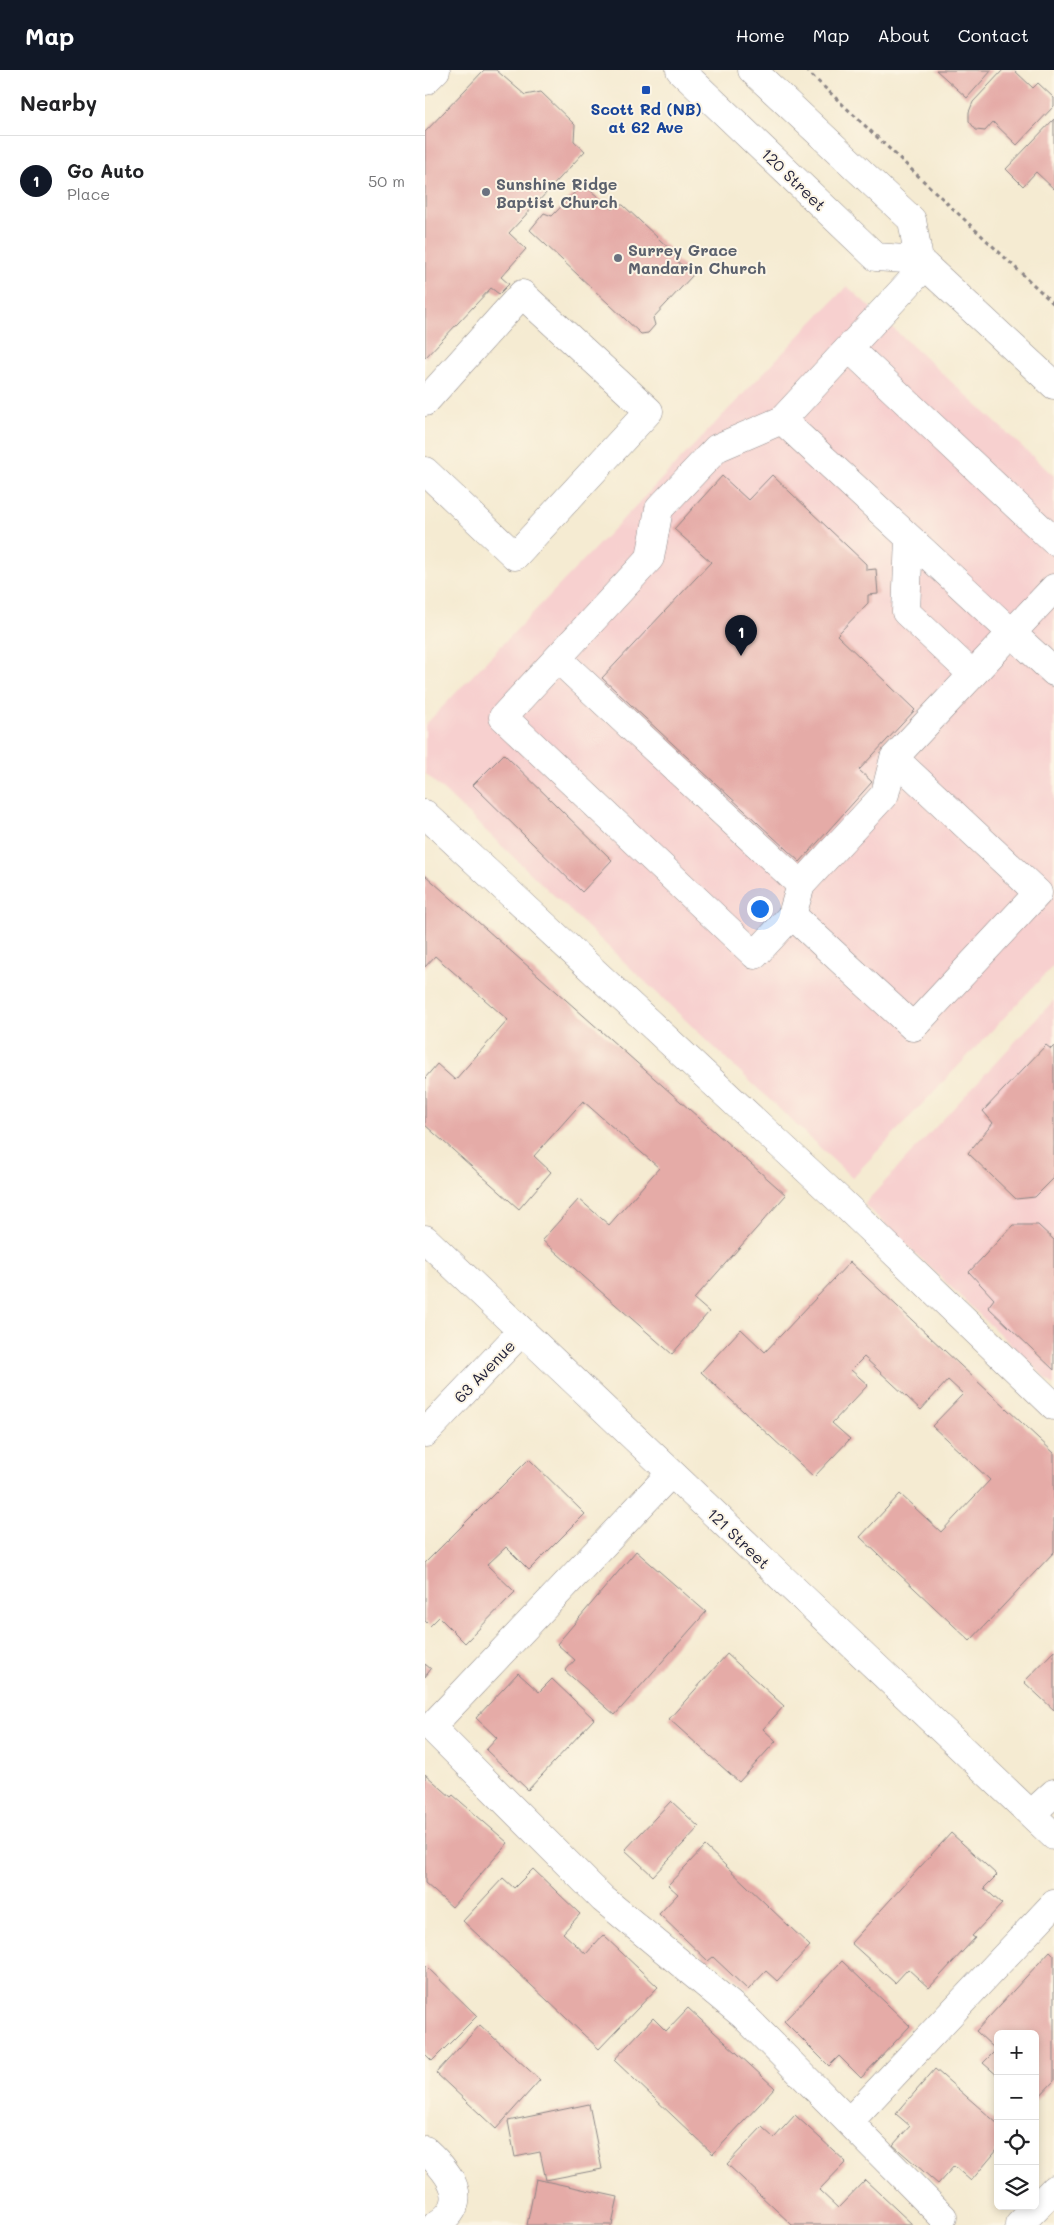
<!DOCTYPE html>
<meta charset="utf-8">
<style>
:root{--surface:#fff;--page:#f2f2f2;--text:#202124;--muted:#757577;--line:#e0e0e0;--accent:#111827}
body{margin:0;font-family:Mali,sans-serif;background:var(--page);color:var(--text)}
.controls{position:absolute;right:15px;bottom:15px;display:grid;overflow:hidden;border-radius:8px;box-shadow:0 2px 8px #0003}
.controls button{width:45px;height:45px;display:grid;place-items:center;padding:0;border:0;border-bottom:1px solid var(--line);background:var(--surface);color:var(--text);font:25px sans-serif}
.you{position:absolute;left:334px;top:838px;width:18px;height:18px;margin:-12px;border:4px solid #fff;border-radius:50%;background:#1a73e8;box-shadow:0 0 0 8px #1a73e833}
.badge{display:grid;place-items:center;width:32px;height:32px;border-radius:50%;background:var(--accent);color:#fff;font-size:16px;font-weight:700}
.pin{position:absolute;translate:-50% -41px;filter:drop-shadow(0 1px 2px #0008)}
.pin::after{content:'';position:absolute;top:26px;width:18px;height:15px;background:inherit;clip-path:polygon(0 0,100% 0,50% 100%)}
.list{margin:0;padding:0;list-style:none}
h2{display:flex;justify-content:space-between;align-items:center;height:65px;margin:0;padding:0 20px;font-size:21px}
h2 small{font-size:16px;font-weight:400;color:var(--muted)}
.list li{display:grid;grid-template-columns:32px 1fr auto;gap:15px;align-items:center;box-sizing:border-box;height:90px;padding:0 20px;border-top:1px solid var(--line)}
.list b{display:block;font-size:19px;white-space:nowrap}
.list p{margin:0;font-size:16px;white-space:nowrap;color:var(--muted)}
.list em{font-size:16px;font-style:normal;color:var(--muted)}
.icon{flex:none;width:28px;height:28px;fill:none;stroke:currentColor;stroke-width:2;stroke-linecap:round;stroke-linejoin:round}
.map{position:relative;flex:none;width:629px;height:2155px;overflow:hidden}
header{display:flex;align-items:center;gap:30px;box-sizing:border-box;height:70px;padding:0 25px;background:var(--accent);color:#fff}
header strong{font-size:24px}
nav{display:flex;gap:28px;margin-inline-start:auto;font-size:18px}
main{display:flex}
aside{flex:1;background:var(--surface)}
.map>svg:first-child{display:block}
.built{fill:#f7d0cf}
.building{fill:#e5aba7}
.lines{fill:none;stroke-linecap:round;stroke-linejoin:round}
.minor-casing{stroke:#8c8686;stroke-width:29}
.major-casing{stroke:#8c8686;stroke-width:29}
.path{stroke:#8c8686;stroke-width:3;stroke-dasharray:4 4;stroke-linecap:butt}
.minor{stroke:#fff;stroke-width:28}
.major{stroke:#fff;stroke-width:28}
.transit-dot{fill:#1a4fb4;stroke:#fcf5e5;stroke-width:2}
.worship-dot{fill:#6b7280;stroke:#fcf5e5;stroke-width:2}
.labels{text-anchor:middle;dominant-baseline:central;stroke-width:4;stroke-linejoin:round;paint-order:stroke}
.transit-label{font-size:16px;font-weight:bold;fill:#164399;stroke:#fcf5e5}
.street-label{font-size:16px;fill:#22223b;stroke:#fcf5e5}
.worship-label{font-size:16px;font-weight:bold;fill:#5b616d;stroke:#fcf5e5;text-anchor:start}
</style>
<header>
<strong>Map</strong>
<nav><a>Home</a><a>Map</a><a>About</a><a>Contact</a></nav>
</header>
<main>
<aside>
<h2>Nearby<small></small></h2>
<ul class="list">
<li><span class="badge">1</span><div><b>Go Auto</b><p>Place</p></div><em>50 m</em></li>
</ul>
</aside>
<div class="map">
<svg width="629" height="2155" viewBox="0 0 629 2155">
<rect width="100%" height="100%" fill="#fcf5e5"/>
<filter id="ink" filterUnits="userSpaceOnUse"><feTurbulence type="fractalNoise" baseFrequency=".02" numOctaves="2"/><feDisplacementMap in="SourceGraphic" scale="10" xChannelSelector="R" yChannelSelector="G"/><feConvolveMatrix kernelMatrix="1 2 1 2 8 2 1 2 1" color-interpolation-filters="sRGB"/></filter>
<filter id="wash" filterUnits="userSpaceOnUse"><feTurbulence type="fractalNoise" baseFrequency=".0096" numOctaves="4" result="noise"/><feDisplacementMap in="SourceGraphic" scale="20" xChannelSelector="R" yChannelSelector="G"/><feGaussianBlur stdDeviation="1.12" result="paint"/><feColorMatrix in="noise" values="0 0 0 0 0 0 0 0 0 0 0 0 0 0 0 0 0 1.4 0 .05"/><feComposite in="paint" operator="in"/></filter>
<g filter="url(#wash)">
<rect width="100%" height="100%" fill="#f5ebd2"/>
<!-- built -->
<path class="built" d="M422 216 629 406V895L427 1108 0 703V655Z
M629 930V1316L439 1134Z"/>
<g id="blocks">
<!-- building -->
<path class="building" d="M59 0H71L100 25 116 22 150 55 149 71 160 81 84 163 101 179 76 207 84 214 74 224 66 218 0 288V62Z
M511 0H567L542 28Z
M578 0H589L608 18 613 13 629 28V36L592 75 568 52 560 61 551 60 544 51V42L548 32Z
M629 49V119L611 102 598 116 581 99Z
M158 114 187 139 191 135H198L251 185 252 191 268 205 228 248 230 255 223 263 216 264 105 160 119 143 127 146Z
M347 405 441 494V500L451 499 453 524 443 525V533L412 565 490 640 434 700 447 712 375 792 177 608 286 492 249 459 297 406 323 430Z
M79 684 187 790 157 822 48 715Z
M0 805 361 1125 269 1229 284 1242 247 1284 117 1170 154 1129 184 1155 234 1098 158 1031 109 1086 126 1102 94 1139 0 1055V1008L12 994 30 1010 83 950 10 886 0 897Z
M621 975 626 979 629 976V1108L610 1127 591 1129 543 1083 568 1053 558 1041Z
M588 1155H613L629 1170V1300L563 1237 569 1229 544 1202Z
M425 1192 629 1383V1482L545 1571 435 1467 475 1424 516 1462 565 1410 507 1356 538 1324 523 1310 496 1340 439 1287 426 1300 443 1315 407 1353 425 1369 389 1407 276 1302 316 1259 340 1282Z
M104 1389 160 1444 104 1500 81 1477 62 1495 90 1522 40 1573 14 1547 5 1556 0 1551V1493Z
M211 1481 281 1542 190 1645 140 1601 150 1590 132 1574Z
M629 1581V1640L599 1612Z
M302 1584 359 1636 338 1659 351 1671 314 1712 244 1649Z
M0 1594 6 1599 0 1607Z
M93 1603 114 1622 127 1609 169 1649 103 1720 61 1680 72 1668 51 1648Z
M0 1704 26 1727 28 1725 83 1773 27 1837 0 1813Z
M246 1731 274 1757 228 1806 200 1780Z
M526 1763 572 1805 559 1818 577 1834 547 1866 550 1868 504 1918 483 1899 470 1913 426 1873Z
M280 1776 385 1876 352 1911 341 1901 323 1920 288 1887 283 1891 234 1844 253 1824 243 1815Z
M108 1799 155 1844 138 1863 161 1884 178 1865 233 1917 174 1979 38 1851 78 1808 89 1818Z
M625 1881 629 1885V2011L610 2031V1964H573V2006L558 1993 571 1980 551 1961Z
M417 1891 485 1956 436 2008 414 1986 404 1996 359 1951Z
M0 1895 52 1946 7 1991 0 1984Z
M263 1938 350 2018 288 2084 189 1990 228 1948 241 1961Z
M55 1955 115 2010 71 2059 11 2003Z
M510 1999 573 2054V2079L546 2111 529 2096 513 2114 468 2075 485 2056 471 2044Z
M164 2034 177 2099 121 2110 115 2082 90 2087 83 2051Z
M370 2045 421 2092 394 2120 413 2138 440 2110 488 2155H367L302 2094 337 2057 349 2068Z
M111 2109 193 2127 187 2155H102Z"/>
</g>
</g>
<g filter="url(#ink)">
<use href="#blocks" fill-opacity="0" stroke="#8c8686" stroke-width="1"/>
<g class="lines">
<!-- minor casing -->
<g class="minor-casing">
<path id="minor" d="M0 11 11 0
M424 278 629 471
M0 332 97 224 224 341 90 486 0 401
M357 350 629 602
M484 468 481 542 547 604
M133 589 376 815 367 845 330 885 78 647 225 488 234 439 292 378 357 350 500 196
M0 744 422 1137 629 1336
M376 815 460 724 469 688
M367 845 488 957 613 823 469 688 629 518
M0 1169 629 1766
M0 1363 97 1261
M246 1403 6 1657 178 1829 318 1945 518 2147
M606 1744 629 1723
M424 2052 629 1834
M0 2080C24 2102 49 2132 11 2155"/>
</g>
<!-- major casing -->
<g class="major-casing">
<path id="major" d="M255 0 451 187 494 190
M327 0 487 150 494 190 629 315
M594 2155 629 2119"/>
</g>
<!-- path -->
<path class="path" d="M381 0 629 234"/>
<!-- minor -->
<use href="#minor" class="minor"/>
<!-- major -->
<use href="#major" class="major"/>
</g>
</g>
<!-- markers -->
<rect class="transit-dot" x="216" y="15" width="10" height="10" rx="2.5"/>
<g class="worship-dot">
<circle cx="61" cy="122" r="5"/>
<circle cx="193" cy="188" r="5"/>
</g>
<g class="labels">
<!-- transit labels -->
<g class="transit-label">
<text x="221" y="38">Scott Rd (NB)<tspan x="221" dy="18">at 62 Ave</tspan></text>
</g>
<!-- street labels -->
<g class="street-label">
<text transform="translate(369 109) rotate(44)">120 Street</text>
<text transform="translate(59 1301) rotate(-46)">63 Avenue</text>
<text transform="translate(314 1468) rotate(44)">121 Street</text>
</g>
<!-- worship labels -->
<g class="worship-label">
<text x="71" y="113">Sunshine Ridge<tspan x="71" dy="18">Baptist Church</tspan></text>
<text x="203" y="179">Surrey Grace<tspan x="203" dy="18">Mandarin Church</tspan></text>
</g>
</g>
</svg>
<div class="controls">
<button>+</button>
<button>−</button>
<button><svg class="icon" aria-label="locate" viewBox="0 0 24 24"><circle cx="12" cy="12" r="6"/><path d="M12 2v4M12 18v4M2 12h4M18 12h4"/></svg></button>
<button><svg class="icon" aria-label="layers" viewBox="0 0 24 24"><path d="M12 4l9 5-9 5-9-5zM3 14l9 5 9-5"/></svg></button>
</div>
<div class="you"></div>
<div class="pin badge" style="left:316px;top:586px">1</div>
</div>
</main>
